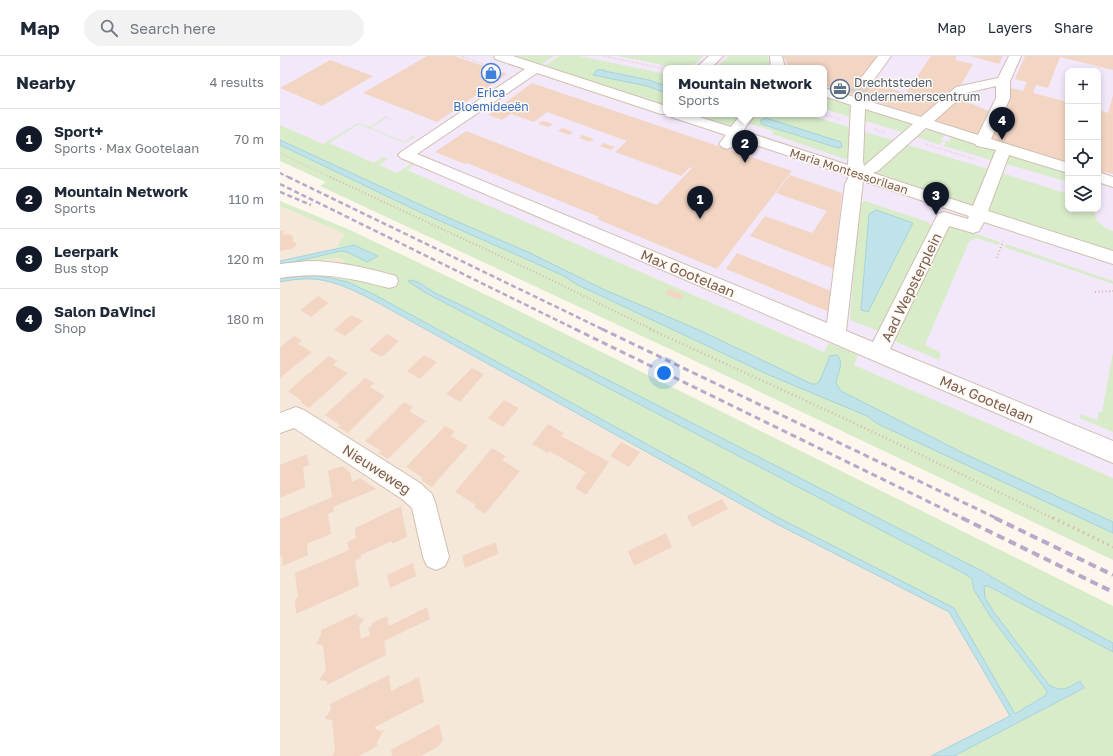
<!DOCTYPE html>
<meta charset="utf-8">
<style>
:root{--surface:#fff;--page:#f2f2f3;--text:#1f2937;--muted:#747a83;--line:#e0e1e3;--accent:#111827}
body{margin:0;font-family:"Golos Text",sans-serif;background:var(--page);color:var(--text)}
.controls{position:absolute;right:12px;top:12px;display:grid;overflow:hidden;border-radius:8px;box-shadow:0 2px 6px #0003}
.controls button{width:36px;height:36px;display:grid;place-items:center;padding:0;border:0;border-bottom:1px solid var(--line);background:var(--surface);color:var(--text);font:20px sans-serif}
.you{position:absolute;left:384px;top:317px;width:14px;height:14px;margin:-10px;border:3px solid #fff;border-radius:50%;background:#1a73e8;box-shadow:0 0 0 6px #1a73e833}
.badge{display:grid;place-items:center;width:26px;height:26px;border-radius:50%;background:var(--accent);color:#fff;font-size:13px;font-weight:700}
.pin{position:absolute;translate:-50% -33px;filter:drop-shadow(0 1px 2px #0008)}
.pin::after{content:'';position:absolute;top:21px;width:14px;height:12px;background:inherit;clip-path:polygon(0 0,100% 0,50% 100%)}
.popup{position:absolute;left:383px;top:9px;width:164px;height:52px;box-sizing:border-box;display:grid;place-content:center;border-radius:8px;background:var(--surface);filter:drop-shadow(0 1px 3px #0005);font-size:13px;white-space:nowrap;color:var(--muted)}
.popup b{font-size:15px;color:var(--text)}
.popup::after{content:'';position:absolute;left:50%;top:100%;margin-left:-8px;border:8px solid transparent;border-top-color:var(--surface)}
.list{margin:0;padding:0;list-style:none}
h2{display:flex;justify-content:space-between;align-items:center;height:52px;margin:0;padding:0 16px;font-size:17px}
h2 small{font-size:13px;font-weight:400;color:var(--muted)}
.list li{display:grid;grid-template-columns:26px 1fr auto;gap:12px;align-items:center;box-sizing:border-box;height:60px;padding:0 16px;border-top:1px solid var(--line)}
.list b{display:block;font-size:15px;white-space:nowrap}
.list p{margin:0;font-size:13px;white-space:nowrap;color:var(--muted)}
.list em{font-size:13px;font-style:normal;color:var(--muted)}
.icon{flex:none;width:22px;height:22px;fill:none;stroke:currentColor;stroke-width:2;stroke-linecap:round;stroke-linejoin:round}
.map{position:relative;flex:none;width:833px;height:700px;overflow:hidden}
header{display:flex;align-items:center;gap:24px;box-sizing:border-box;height:56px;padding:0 20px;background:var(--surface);border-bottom:1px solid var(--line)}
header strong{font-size:19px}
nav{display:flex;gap:22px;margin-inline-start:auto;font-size:14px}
.search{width:280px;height:36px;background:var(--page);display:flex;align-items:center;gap:10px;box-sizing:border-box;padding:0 14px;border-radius:22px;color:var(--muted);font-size:15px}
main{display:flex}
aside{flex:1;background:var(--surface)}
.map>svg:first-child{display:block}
.residential{fill:#f5e8da}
.education{fill:#f3e8fa;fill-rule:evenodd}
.green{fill:#d8ecc9}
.water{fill:#bfe3e8;stroke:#a5d3da}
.building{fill:#f3d5c3}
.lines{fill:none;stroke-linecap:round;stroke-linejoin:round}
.minor-tunnel{stroke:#dcd0c4;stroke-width:14;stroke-dasharray:14 7;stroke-linecap:butt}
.minor-casing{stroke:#d1beb0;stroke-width:2}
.path-far3{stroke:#d9b8a5;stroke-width:1.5;stroke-dasharray:0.5 2;stroke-linecap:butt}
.path-far2{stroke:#d9b8a5;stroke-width:2;stroke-dasharray:1 2.5;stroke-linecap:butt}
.path-far1{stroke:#d9b8a5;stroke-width:2.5;stroke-dasharray:1 3;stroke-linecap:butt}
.path{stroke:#d9b8a5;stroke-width:3;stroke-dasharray:1.5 4;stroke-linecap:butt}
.minor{fill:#fff;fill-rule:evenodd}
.rail-far3{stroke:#b9a8c9;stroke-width:2;stroke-dasharray:4 2.5;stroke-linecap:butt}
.rail-far2{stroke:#b9a8c9;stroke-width:2.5;stroke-dasharray:5 3;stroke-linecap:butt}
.rail-far1{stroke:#b9a8c9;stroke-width:3;stroke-dasharray:6 4;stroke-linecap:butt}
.rail{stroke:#b9a8c9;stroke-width:4;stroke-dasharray:8 5;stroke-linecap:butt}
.labels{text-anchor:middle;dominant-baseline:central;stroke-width:3;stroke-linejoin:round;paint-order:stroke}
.far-service-label{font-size:12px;fill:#4e5e75;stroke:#fffaf3;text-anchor:start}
.far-shop-label{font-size:12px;fill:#366cbe;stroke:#fffaf3}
.far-street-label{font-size:12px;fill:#7a5c4d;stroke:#fffaf3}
.street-label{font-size:14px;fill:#7a5c4d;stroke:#fffaf3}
</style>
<header>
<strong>Map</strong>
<div class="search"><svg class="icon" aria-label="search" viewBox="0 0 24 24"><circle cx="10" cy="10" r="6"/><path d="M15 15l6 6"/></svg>Search here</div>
<nav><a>Map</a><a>Layers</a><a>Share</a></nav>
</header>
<main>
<aside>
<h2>Nearby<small>4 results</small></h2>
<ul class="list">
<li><span class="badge">1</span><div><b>Sport+</b><p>Sports · Max Gootelaan</p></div><em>70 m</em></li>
<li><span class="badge">2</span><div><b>Mountain Network</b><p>Sports</p></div><em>110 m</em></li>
<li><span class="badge">3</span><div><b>Leerpark</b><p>Bus stop</p></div><em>120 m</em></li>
<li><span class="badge">4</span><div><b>Salon DaVinci</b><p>Shop</p></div><em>180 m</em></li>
</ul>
</aside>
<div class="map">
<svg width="833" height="700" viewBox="0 0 833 700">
<rect width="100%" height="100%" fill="#fdf6ec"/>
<!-- residential -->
<path class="residential" d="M0 150 65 178 56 192 67 196 70 232 436 433 493 466 669 556 730 660 651 700H0Z"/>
<!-- education -->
<path class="education" d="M0 0H833V422L573 309 578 300 549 287 544 296 126 114 117 117 99 109H94L40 92 0 74ZM386 12H544V58H386ZM788 15H818V153H788Z"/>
<!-- green -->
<path class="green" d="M234 0H274L261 9Z
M279 0H299L386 18V30L369 24 324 15 325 14H322L313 19 367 30 386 37V49L265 10Z
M337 0H423L410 12H398Z
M449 0H487L492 12H436Z
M544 41 574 51 571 61 544 53Z
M584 53 632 67 622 76 582 64Z
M414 58H461L452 70Z
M474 58H526L572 72 570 101 565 103 492 78 493 75 467 67Z
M104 62 105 63 91 72 124 86 134 79 136 80 124 87 79 68 49 87 94 107 103 101 108 103 99 109 117 117 131 108 134 109 127 114 544 296 549 287 578 299 574 309 833 422V504L394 295 40 130 46 126 0 105V69L43 88 78 67 90 71Z
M648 73 667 78 661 83 663 84 660 89 637 81Z
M581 75 616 85 587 110 579 107Z
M670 79 716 94 714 105 664 90 666 85 669 86 671 82 669 81Z
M628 89 711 114 695 150 597 117Z
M727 97 788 115V126L723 107Z
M719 116 788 138V153H818L815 156C814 166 825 172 833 175V195L704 153Z
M0 145 70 174 219 245 833 550V587L746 541 702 515 187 252 155 237 138 226 144 236 687 519 692 523 694 534 767 635 766 639 735 658 673 552 497 461 445 431 68 226 49 221 0 218 8 216 116 223 107 216H97L65 210 63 203 58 202 0 209 61 195 67 196 87 206 97 200 74 189 56 192 65 178 0 150Z
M585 145 648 166 652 171 601 274 598 275 572 265 570 262 579 147Z
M666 168 720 186 718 189 696 182 689 186 645 289 661 297 659 304 612 284Z
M726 188 833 225V228L724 191Z
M833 296V376L800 362V358L817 364 819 356H822Z
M704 530H708L833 596V700H674L804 632 800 625C787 632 783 637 769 629L713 555 705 542Z"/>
<!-- water -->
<path class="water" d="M317 14H325L324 15 369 24 386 30V37L367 30 313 19Z
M486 62 561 86 562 91 558 92 481 68V64Z
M0 84 169 162 248 196 325 234 419 274 532 328H537L540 324 550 300 557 299C565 306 557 318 556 327L561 335 687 399 833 466V477L598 368 587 360 489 319 298 229 282 219 140 156 0 89Z
M596 154 633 167 588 256 581 254 589 158Z
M74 189 98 200 87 206 67 196 61 195 0 209V205Z
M36 219 68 226 95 239 445 431 497 461 674 552 735 658 766 639 767 635 710 560 694 534 692 523 687 519 144 236 128 225 130 224 138 226 155 237 187 252 702 515 746 541 833 587V596L708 530H704L705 542 713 555 769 629C783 637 787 632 800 625L804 632 674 700H651L730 660 669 556 493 466 91 243C57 226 38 218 0 226V222Z"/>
<!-- building -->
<path class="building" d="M147 0H174L227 18 157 66 83 37Z
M503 0H600L581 25 626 37 651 0H677L675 4 693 8 681 29 658 49 677 44 684 45 707 54 716 63 731 32 743 35 747 26 735 23 745 0H833V14L780 1 768 32 756 29 753 37 788 46V106L785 105 784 106 716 86 717 84 708 81 704 77 694 81 644 61 544 30V12H510Z
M690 0H723L719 8Z
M50 4 93 20 42 50 0 32Z
M252 27 497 110 512 115 437 213 317 163 319 161 187 107 185 108 155 96 186 75 377 149 412 112 410 111 401 120 335 96 347 85 267 56 254 66 231 58 222 64 208 59Z
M833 39V118L818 115V54L828 57Z
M262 65 268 66 273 68 269 71 258 68Z
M282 72 288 74 293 76 289 79 278 75Z
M302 79 314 83 310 86 299 82Z
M323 87 335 91 331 94 320 90Z
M510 119 562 137 554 213 470 180 485 160 532 177 547 155 496 137Z
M4 174 3 179 8 178 13 180V185L17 188 12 193 0 195V175Z
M457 197 551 235 549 256 446 213Z
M389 233 404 239 399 244 385 238Z
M38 240 49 247 31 261 20 254Z
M71 259 83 265 65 280 54 274Z
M107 278 119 285 102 301 89 294Z
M14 280 22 284 18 288 32 296 0 322V291Z
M144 299 157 306 140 323 127 315Z
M49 300 57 305 53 309 68 317 29 352 20 346 22 345 8 335Z
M192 312 204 318 180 346 166 338Z
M85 322 94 327 90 331 105 340 68 377 58 371 60 369 45 359Z
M224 344 239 352 223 371 208 362Z
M124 346 133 351 129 355 146 365 108 403 98 397 101 395 85 385Z
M268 368 284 377 281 380 329 406 306 439 295 432 306 416 269 395 268 397 252 388Z
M165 370 175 375 171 380 188 390 152 431 141 424 143 422 126 411Z
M341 386 360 396 349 411 330 400Z
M212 392 226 400 222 404 240 415 205 458 194 451 196 449 175 436Z
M27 398 29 409 23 411 25 431 0 442V409Z
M62 410 70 416 72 426 80 422 96 433 53 451 54 455 48 458 51 478 27 488 28 499 3 510 2 499 0 500V463L52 441 48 415Z
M442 443 448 453 412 471 407 460Z
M121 450 127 481 112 488V485L81 499V502L75 505 79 530 16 558 15 543 18 542 15 517 69 494 67 486 76 482 75 472Z
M386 477 392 491 354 510 348 495Z
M216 486 218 498 185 512 182 500Z
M133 507 136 520 110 532 107 519Z
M147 551 150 563 104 585 106 599 47 629V625L40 624V622L46 614 43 589 36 588 41 578V574L77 557V560L84 563 79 570 81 583 90 579 88 572 92 570V567L107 560 109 570Z
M109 619 111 635 139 621 144 646 95 671V673L101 675 104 674 97 686V690L79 700H52L55 695 52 664 45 663V662L51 653 50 648Z
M159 668 163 684 159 690 141 700H112L111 694Z"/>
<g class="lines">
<!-- minor-tunnel -->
<path class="minor-tunnel" d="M575 39 585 26"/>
<!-- minor casing -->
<g class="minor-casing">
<path id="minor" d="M214 0H233L386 50V58H410L451 71 461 58H475L463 75 568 109 571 49 544 40V32L641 61 676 31 718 22 729 0H741L730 25V42L711 83 788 107V117L729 99 708 155 833 195V208L704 166 699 175 693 177 669 170 610 293 833 385V407L121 102 118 99 121 96 245 13 215 3ZM257 17 381 58H389L391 61 446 79 439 88 442 91 447 93 452 91 458 83 569 120 565 128 547 267 137 98ZM716 30V42L698 79 654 65 686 37ZM585 53 633 68 584 110 583 105ZM646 72 695 88 697 90 716 94 693 150 593 117 598 115ZM583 125 689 160 688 163 664 156 658 158 593 286 566 275Z
M429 0H443L431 12H416Z
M490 0H502L505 12H491Z
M598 0H611L590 29H580L578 26Z
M818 116 833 121V131L818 126Z
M29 205C58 205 87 212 116 220L118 225 116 230 109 232C71 222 40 215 0 222V208Z
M16 351 24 354 140 427 152 438 155 446 169 501 165 510 156 514 147 510 143 501 132 452 122 443 14 372 0 377V357Z"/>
</g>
<!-- path-far3 -->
<path class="path-far3" d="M181 0 203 8
M323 0 386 13
M544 58 559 63
M105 61 110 63
M595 73 605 77
M645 88 694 103
M0 97 52 122"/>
<!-- path-far2 -->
<path class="path-far2" d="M50 121 259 218 373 274
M717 202 723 185
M815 236 833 235"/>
<!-- path-far1 -->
<path class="path-far1" d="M370 273 572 366 775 463"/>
<!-- path -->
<path class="path" d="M773 462 833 491"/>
<!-- minor -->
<use href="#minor" class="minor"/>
<!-- rail-far3 -->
<path class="rail-far3" d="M0 117 10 122"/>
<!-- rail-far2 -->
<path class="rail-far2" d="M8 121 324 274
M0 128 297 274
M0 136 31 149"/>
<!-- rail-far1 -->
<path class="rail-far1" d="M295 273 684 463
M322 273 718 463"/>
<!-- rail -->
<path class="rail" d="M682 462 833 536
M715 462 833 519"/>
</g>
<!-- icons -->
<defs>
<g id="shop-ring" transform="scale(1)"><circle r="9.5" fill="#fffaf3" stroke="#3f7fe0" stroke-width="1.5"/><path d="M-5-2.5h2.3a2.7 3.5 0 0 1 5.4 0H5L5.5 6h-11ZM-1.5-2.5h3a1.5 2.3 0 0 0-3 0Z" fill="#3f7fe0"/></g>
<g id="office-ring" transform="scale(1)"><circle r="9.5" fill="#fffaf3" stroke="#5c6f8a" stroke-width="1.5"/><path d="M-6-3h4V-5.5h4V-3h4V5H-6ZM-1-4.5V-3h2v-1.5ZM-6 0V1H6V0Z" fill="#5c6f8a"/></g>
</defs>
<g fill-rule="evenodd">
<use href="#shop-ring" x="211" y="17"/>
<use href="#office-ring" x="560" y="33"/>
</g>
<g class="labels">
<!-- far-service labels -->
<g class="far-service-label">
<text x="574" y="26">Drechtsteden<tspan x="574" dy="14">Ondernemerscentrum</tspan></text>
</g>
<!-- far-shop labels -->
<g class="far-shop-label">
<text x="211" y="36">Erica<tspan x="211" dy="14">Bloemideeën</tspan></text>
</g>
<!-- far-street labels -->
<g class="far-street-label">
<text transform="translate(569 115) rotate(18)">Maria Montessorilaan</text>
</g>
<!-- street labels -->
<g class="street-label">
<text transform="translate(408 217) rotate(23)">Max Gootelaan</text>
<text transform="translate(631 231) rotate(-64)">Aad Wepsterplein</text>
<text transform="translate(707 343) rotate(23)">Max Gootelaan</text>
<text transform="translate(97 413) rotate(33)">Nieuweweg</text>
</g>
</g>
</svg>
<div class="controls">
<button>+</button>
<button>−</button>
<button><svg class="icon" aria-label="locate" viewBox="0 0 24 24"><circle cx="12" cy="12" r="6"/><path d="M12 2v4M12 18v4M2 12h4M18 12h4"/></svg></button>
<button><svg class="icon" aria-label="layers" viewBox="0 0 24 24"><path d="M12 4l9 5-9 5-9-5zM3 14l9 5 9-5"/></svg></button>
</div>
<div class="you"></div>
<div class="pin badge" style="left:420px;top:163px">1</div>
<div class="pin badge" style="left:465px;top:107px">2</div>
<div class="popup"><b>Mountain Network</b>Sports</div>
<div class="pin badge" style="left:656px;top:159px">3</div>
<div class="pin badge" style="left:722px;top:84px">4</div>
</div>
</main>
